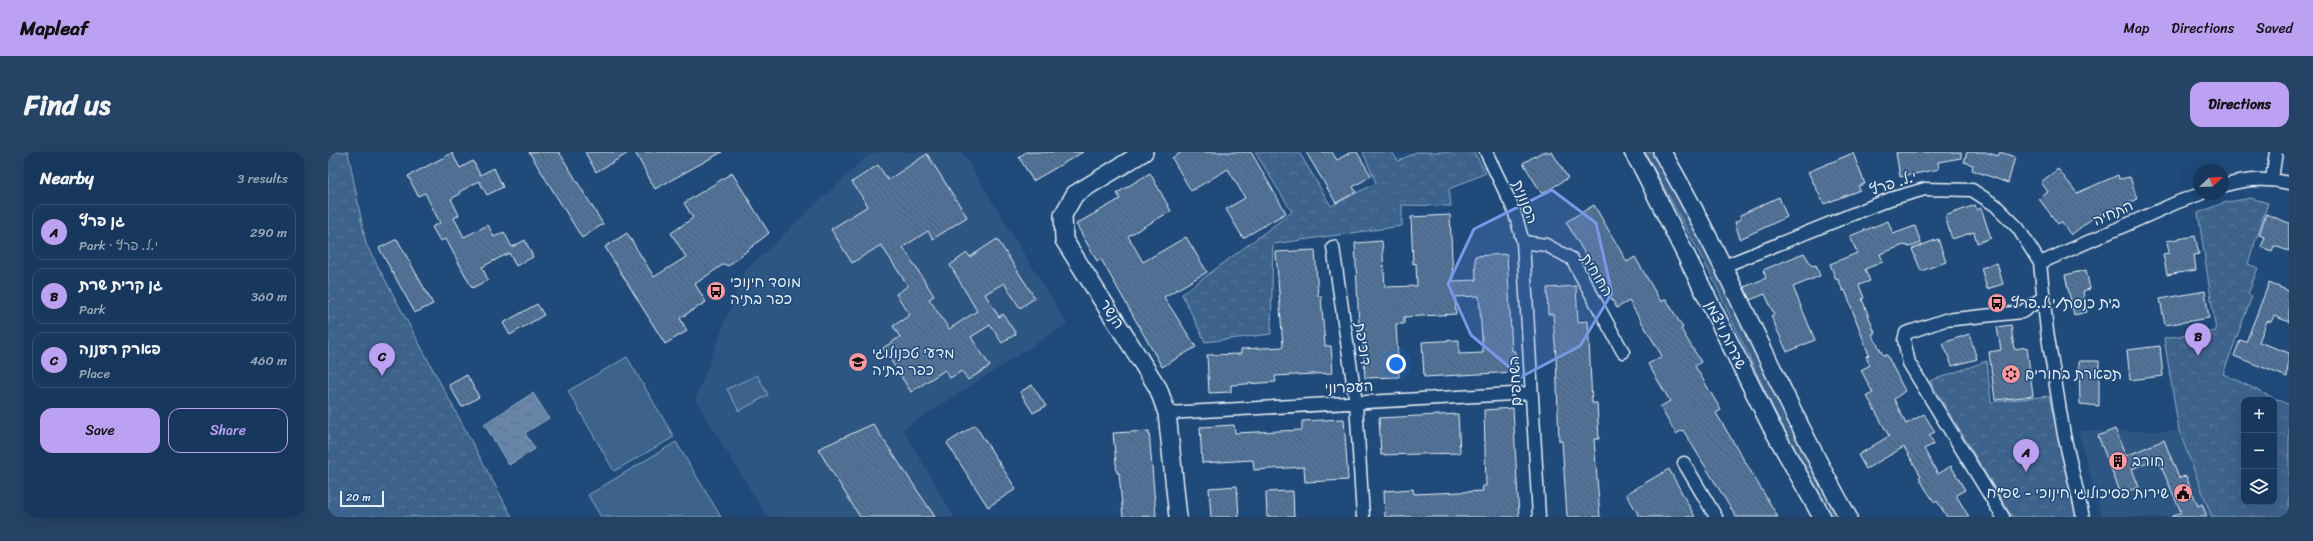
<!DOCTYPE html>
<meta charset="utf-8">
<style>
:root{--surface:#17385c;--page:#244365;--text:#f1f3f6;--muted:#9eacbb;--line:#365272;--accent:#bca0f2}
body{margin:0;font-family:Sriracha,"Playpen Sans Hebrew",sans-serif;background:var(--page);color:var(--text)}
.controls{position:absolute;right:12px;bottom:12px;display:grid;overflow:hidden;border-radius:8px;box-shadow:0 4px 16px #0002}
.controls button{width:36px;height:36px;display:grid;place-items:center;padding:0;border:0;border-bottom:1px solid var(--line);background:var(--surface);color:var(--text);font:20px sans-serif}
.compass{position:absolute;left:1865px;top:12px;width:36px;height:36px;border-radius:50%;background:var(--surface);box-shadow:0 4px 16px #0002;rotate:67deg}
.scale{position:absolute;left:12px;bottom:10px;width:44px;box-sizing:border-box;padding-left:4px;border:2px solid #e8f1f8;border-top:0;font-size:11px;line-height:14px;white-space:nowrap;color:#e8f1f8;-webkit-text-stroke:3px #1f4a7a;paint-order:stroke}
.you{position:absolute;left:1068px;top:212px;width:14px;height:14px;margin:-10px;border:3px solid #fff;border-radius:50%;background:#1a73e8;box-shadow:0 0 0 6px #1a73e833}
.badge{display:grid;place-items:center;width:26px;height:26px;border-radius:50%;background:var(--accent);color:#111;font-size:13px;font-weight:700}
.pin{position:absolute;translate:-50% -33px;filter:drop-shadow(0 1px 2px #0008)}
.pin::after{content:'';position:absolute;top:21px;width:14px;height:12px;background:inherit;clip-path:polygon(0 0,100% 0,50% 100%)}
.list{margin:0;padding:0;list-style:none}
h2{display:flex;justify-content:space-between;align-items:center;height:52px;margin:0;padding:0 16px;font-size:17px}
h2 small{font-size:13px;font-weight:400;color:var(--muted)}
.list li{display:grid;grid-template-columns:26px 1fr auto;gap:12px;align-items:center;box-sizing:border-box;height:56px;margin:0 8px 8px;padding:0 8px;border:1px solid var(--line);border-radius:12px}
.list b{display:block;font-size:15px;white-space:nowrap}
.list p{margin:0;font-size:13px;white-space:nowrap;color:var(--muted)}
.list em{font-size:13px;font-style:normal;color:var(--muted)}
.actions{display:flex;gap:8px;padding:12px 16px}
.actions a{flex:1;padding:9px 0;border:1px solid var(--accent);border-radius:12px;text-align:center;font-size:14px;color:var(--accent)}
.actions .main{background:var(--accent);color:#111}
.icon{flex:none;width:22px;height:22px;fill:none;stroke:currentColor;stroke-width:2;stroke-linecap:round;stroke-linejoin:round}
.map{position:relative;flex:none;width:1961px;height:365px;overflow:hidden;border-radius:12px}
header{display:flex;align-items:center;gap:24px;box-sizing:border-box;height:56px;padding:0 20px;background:var(--accent);color:#111}
header strong{font-size:19px}
nav{display:flex;gap:22px;margin-inline-start:auto;font-size:14px}
.intro{display:flex;align-items:center;justify-content:space-between;box-sizing:border-box;height:96px;padding:0 24px}
h1{margin:0;font-size:28px}
.button{padding:10px 18px;border-radius:12px;background:var(--accent);color:#111;font-size:14px;font-weight:700}
main{display:flex;gap:24px;padding:0 24px}
aside{flex:1;background:var(--surface);border-radius:12px;box-shadow:0 4px 16px #0002}
.map>svg:first-child{display:block}
.built{fill:#2e5683}
.green{fill:#3c628c;stroke:#92aac2}
.forest{fill:url(#forest-crowns);stroke:#92aac2;fill-rule:evenodd}
.water{fill:url(#water-ripples);stroke:#9ab0c7}
.building{fill:url(#building-back-hatch);stroke:#e8f1f8}
.lines{fill:none;stroke-linecap:round;stroke-linejoin:round}
.street-casing{stroke:#e8f1f8;stroke-width:15}
.secondary-casing{stroke:#e8f1f8;stroke-width:20}
.street{stroke:#1f4a7a;stroke-width:12}
.secondary{stroke:#1f4a7a;stroke-width:17}
.marked{fill:#7897e6;fill-opacity:0.2;stroke:#7897e6;stroke-width:3;stroke-linejoin:round}
.labels{text-anchor:middle;dominant-baseline:central;stroke-width:3;stroke-linejoin:round;paint-order:stroke}
.street-label{font-size:15px;fill:#e8f1f8;stroke:#1f4a7a}
.poi-label{font-size:15px;fill:#e8f1f8;stroke:#1f4a7a;text-anchor:start}
</style>
<header>
<strong>Mapleaf</strong>
<nav><a>Map</a><a>Directions</a><a>Saved</a></nav>
</header>
<div class="intro"><h1>Find us</h1><a class="button">Directions</a></div>
<main>
<aside>
<h2>Nearby<small>3 results</small></h2>
<ul class="list">
<li><span class="badge">A</span><div><b>גן פרץ</b><p>Park · י.ל. פרץ</p></div><em>290 m</em></li>
<li><span class="badge">B</span><div><b>גן קרית שרת</b><p>Park</p></div><em>360 m</em></li>
<li><span class="badge">C</span><div><b>פארק רעננה</b><p>Place</p></div><em>460 m</em></li>
</ul>
<div class="actions"><a class="main">Save</a><a>Share</a></div>
</aside>
<div class="map">
<svg width="1961" height="365" viewBox="0 0 1961 365">
<defs>
<pattern id="forest-crowns" width="20" height="18" patternUnits="userSpaceOnUse"><rect width="20" height="18" fill="#3c628c"/><path d="M2 6a3 3 0 1 1 6 0M12 15a3 3 0 1 1 6 0" fill="none" stroke="#58799d"/></pattern>
<pattern id="water-ripples" width="26" height="14" patternUnits="userSpaceOnUse"><rect width="26" height="14" fill="#6685a7"/><path d="M2 4q2-2 4 0t4 0M15 11q2-2 4 0t4 0" fill="none" stroke="#596d82"/></pattern>
<pattern id="building-back-hatch" width="6" height="6" patternUnits="userSpaceOnUse"><rect width="6" height="6" fill="#517399"/><path d="M-1 5l2 2M0 0l6 6M5-1l2 2" fill="none" stroke="#4c5e72"/></pattern>
</defs>
<rect width="100%" height="100%" fill="#1f4a7a"/>
<filter id="ink" filterUnits="userSpaceOnUse"><feTurbulence type="fractalNoise" baseFrequency=".025" numOctaves="2"/><feDisplacementMap in="SourceGraphic" scale="8" xChannelSelector="R" yChannelSelector="G"/><feConvolveMatrix kernelMatrix="1 2 1 2 8 2 1 2 1" color-interpolation-filters="sRGB"/></filter>
<g filter="url(#ink)">
<!-- built -->
<path class="built" d="M551 0H634L739 172 575 277 626 365H439L367 248 416 120 540 3Z
M1750 279H1851L1884 365H1774Z"/>
<!-- green -->
<path class="green" d="M1317 0H1329L1391 118 1453 254 1509 365H1503L1446 258 1382 121Z
M299 205 346 285 286 319 240 239Z
M429 223 440 243 411 259 399 237Z
M348 290 393 365H273L260 343Z"/>
<!-- forest -->
<path class="forest" d="M0 0H20L38 92 184 365H0Z
M927 0H971L1003 54 1048 31 1035 0H1064L1070 9 1088 0H1146L1158 21 1121 37 1123 54 1074 53V74L945 92 943 182 877 190 854 142 964 60Z
M1923 46 1940 51 1920 112 1930 116 1920 142 1924 144 1895 222 1961 253V365H1884L1851 279 1836 186 1888 179 1870 61 1895 51ZM1916 248H1946V350H1916Z
M1659 209 1663 250 1721 244 1749 365H1684L1602 229Z"/>
<!-- water -->
<path class="water" d="M205 241 221 266 197 281 207 297 181 313 156 272Z"/>
<!-- building -->
<path class="building" d="M201 0H231L275 72 254 86Z
M257 0H302L268 20Z
M307 0H394L327 37Z
M698 0H755L705 29 691 5Z
M854 0H923L958 61 915 86 898 57 917 46 900 17 863 39 844 6Z
M978 0H1004L1009 8 1023 0H1029L1043 24 1025 35 1028 40 1008 51Z
M1214 0H1224L1240 26 1214 42 1195 11Z
M1568 0H1633V6L1610 10 1611 17 1572 25Z
M1639 0H1657L1670 4 1672 0 1687 5 1680 31 1644 18 1645 13 1636 10Z
M124 1 132 16 145 9 152 23 166 16 175 35 159 43 151 29 131 40 132 42 123 47 131 63 126 66 136 85 160 73 166 85 176 80 184 95 197 88 205 105 188 114 181 101 154 115 160 128 144 136 118 87 112 89 104 75 112 71 97 41 90 44 80 24Z
M1525 1 1537 32 1530 34 1532 38 1496 52 1480 20Z
M599 2 639 65 605 87 600 79 575 95 606 144 601 147 621 177 649 159 622 113 639 101 642 105 669 87 707 146 692 156 676 131 657 142 671 165 675 162 688 182 674 191 662 173 643 185 662 214 640 228 634 219 622 226 617 218 583 240 555 196 572 185 565 174 582 163 568 142 580 134 553 93 524 111 503 77 540 54 524 30 550 13 560 28Z
M1730 17 1749 41 1790 23 1791 27 1802 25 1809 47 1766 65 1743 83 1733 70 1730 72 1711 47 1720 40 1713 30Z
M404 21 441 81 400 114 396 112 367 132 378 150 352 166 359 179 337 192 277 95 299 81 326 125 358 105 343 81 365 66 356 51Z
M822 21 843 59 800 84 815 110 858 85 879 120 836 145 868 195 834 215 773 107 769 109 748 72 792 47 789 41Z
M1451 45 1459 65 1412 87 1407 70 1413 67 1412 63Z
M1266 53 1299 110 1307 105 1333 150 1338 147 1355 176 1353 177 1373 210 1367 214 1393 258 1388 261 1450 365H1408L1355 278 1348 282 1332 255 1342 249 1320 212 1334 204 1301 149 1289 156 1238 70Z
M1647 53 1649 58 1653 56 1663 86 1649 91 1646 80 1624 87 1617 64Z
M1938 62 1961 71V99L1946 94 1944 99 1933 95 1937 85 1931 83Z
M1122 63 1125 129 1148 128 1147 104 1179 102 1184 199H1187L1188 220 1096 225 1094 190 1131 188V202L1155 201 1151 144 1127 145 1128 162 1076 165V172H1068L1071 225 1037 226 1034 174 1031 175 1027 91 1054 89 1057 135 1089 134 1088 111 1085 112 1083 65Z
M1560 69 1565 82 1587 74 1593 91 1582 95 1576 93 1552 102 1555 110 1537 117 1542 129 1531 133 1536 146 1534 147 1547 181 1544 182 1555 203H1559L1577 239 1566 247 1578 272 1596 262 1607 280 1601 283 1606 292 1596 297 1610 322 1623 314 1637 338 1628 343 1641 365H1619L1609 349 1607 351 1597 336 1591 325 1593 324 1576 295 1538 317 1530 303 1561 284 1539 244 1545 241 1533 218 1542 213 1538 204 1541 203 1517 138 1515 139 1510 127 1508 128 1502 112 1529 101 1522 84Z
M1867 84 1871 102 1866 103 1868 118 1839 123 1835 102 1841 101 1839 89Z
M69 87 105 152 87 161 51 96Z
M1610 87 1618 110 1593 119 1584 97Z
M987 98 990 144H993L997 194H1003L1005 221 947 224 948 230 903 233V240L881 241 879 203 913 202V197L955 195 948 100Z
M1476 101 1484 114 1488 113 1492 124 1465 135 1487 188 1459 200 1443 164 1446 162 1437 142 1422 148 1416 135 1438 126 1435 118Z
M1669 111 1675 132 1659 137 1653 116Z
M1758 118 1762 137 1755 139 1759 160 1746 163 1737 123Z
M1941 131 1961 139V170L1946 164 1943 170 1939 169 1931 190 1961 201 1959 225 1906 204 1912 188 1918 190Z
M1248 134 1250 170 1260 169 1264 251H1269L1271 287H1266L1272 365H1239L1234 289H1231L1228 206 1225 162H1220L1219 136Z
M1877 139 1881 166 1837 173 1832 147Z
M209 152 216 163 182 183 175 171Z
M1683 173 1686 197 1699 195 1705 244 1667 248 1661 200 1673 198 1669 175Z
M1641 182 1649 207 1624 214 1615 191Z
M1832 194 1835 224 1802 228 1799 198Z
M1751 209H1771V254L1752 252Z
M139 223 151 245 134 255 121 233Z
M704 233 718 254 705 261 692 240Z
M1185 256 1191 365H1057L1056 339 1085 337 1086 342 1155 339 1154 334H1158L1156 258Z
M1130 262 1132 301 1053 303 1051 266Z
M1016 267 1020 328 977 330 976 315 926 318 925 308 874 311 872 275 906 273 907 281 974 278V269Z
M545 272 607 365H532L490 297Z
M647 273 688 337 660 355 619 291Z
M1787 277 1798 304 1836 288 1851 326 1858 324 1870 354 1874 352 1879 365H1843L1853 360 1832 312 1829 313 1827 307 1804 317 1811 335 1793 342 1770 284Z
M821 279 828 364 795 365 791 321H789L785 281Z
M1341 317 1367 365H1312L1298 342Z
M909 334 911 365H883L881 336Z
M965 339 966 365H939L938 340Z"/>
<g class="lines">
<!-- street casing -->
<g class="street-casing">
<path id="street" d="M1158 0 1186 58 1195 90 1211 365
M1944 27 1948 0
M1895 34C1916 27 1939 26 1961 31
M1195 90 1218 93 1244 107 1295 200
M1005 95 1028 251 1035 365
M1712 111 1850 50 1872 42
M1396 114 1562 47 1597 37 1644 38 1667 53 1690 76 1712 111 1719 179 1736 283 1755 365
M839 261 1203 241
M1356 311 1388 365
M1675 365 1581 211 1576 188 1578 181 1617 168 1694 160 1716 145"/>
</g>
<!-- secondary casing -->
<g class="secondary-casing">
<path id="secondary" d="M816 0 747 42 735 63 736 88 830 236 839 261 850 365
M1305 0 1316 19 1442 272 1494 365
M1334 0C1403 118 1453 246 1520 365"/>
</g>
<!-- street -->
<use href="#street" class="street"/>
<!-- secondary -->
<use href="#secondary" class="secondary"/>
</g>
</g>
<!-- marked area -->
<path class="marked" d="M1224 38 1268 71 1284 141 1252 194 1193 225 1143 183 1120 132 1146 77Z"/>
<!-- icons -->
<defs>
<g id="bus-disc" transform="scale(1)"><circle r="9.5" fill="#ff9aa2" stroke="#1f4a7a"/><path d="M-5-6H5V4H4V6H2V4H-2V6H-4V4H-5ZM-3.5-4V0h7V-4ZM-3.5 1.2v1.5H-2V1.2ZM2 1.2v1.5H3.5V1.2Z" fill="#111"/></g>
<g id="school-disc" transform="scale(1)"><circle r="9.5" fill="#ff9aa2" stroke="#1f4a7a"/><path d="M0-5L7-2L0 1L-7-2ZM-4 1L0 2.5L4 1V4Q0 6-4 4Z" fill="#111"/></g>
<g id="synagogue-disc" transform="scale(1)"><circle r="9.5" fill="#ff9aa2" stroke="#1f4a7a"/><path d="M0-6.5L5.6 3.2H-5.6ZM0 6.5L5.6-3.2H-5.6Z" fill="#111"/></g>
<g id="building-disc" transform="scale(1)"><circle r="9.5" fill="#ff9aa2" stroke="#1f4a7a"/><path d="M-4-6H4V6H1V3H-1V6H-4ZM-2.5-4.3h1.7v1.8h-1.7ZM.8-4.3h1.7v1.8H.8ZM-2.5-1h1.7V.8h-1.7ZM.8-1h1.7V.8H.8Z" fill="#111"/></g>
<g id="civic-disc" transform="scale(1)"><circle r="9.5" fill="#ff9aa2" stroke="#1f4a7a"/><path d="M-.6-6.5H3V-4.5H.6V-3L4-1V1h2V6H-6V1h2V-1L-.6-3ZM-1.2 2.5V6h2.4V2.5Z" fill="#111"/></g>
</defs>
<g fill-rule="evenodd">
<use href="#bus-disc" x="388" y="139"/>
<use href="#bus-disc" x="1669" y="151"/>
<use href="#school-disc" x="530" y="210"/>
<use href="#synagogue-disc" x="1683" y="222"/>
<use href="#building-disc" x="1790" y="309"/>
<use href="#civic-disc" x="1855" y="341"/>
</g>
<g class="labels">
<!-- street labels -->
<g class="street-label">
<text transform="translate(1565 31) rotate(-18)">י.ל. פרץ</text>
<text transform="translate(1197 50) rotate(69)">הסנונית</text>
<text transform="translate(1785 61) rotate(-24)">התחיה</text>
<text transform="translate(1269 123) rotate(59)">החוחית</text>
<text transform="translate(784 162) rotate(57)">הנשר</text>
<text transform="translate(1398 183) rotate(64)">שדרות ויצמן</text>
<text transform="translate(1035 192) rotate(82)">דוכיפת</text>
<text transform="translate(1187 229) rotate(-93)">השחפים</text>
<text transform="translate(1021 235) rotate(-3)">העפרוני</text>
</g>
<!-- poi labels -->
<g class="poi-label">
<text x="402" y="130">מוסד חינוכי<tspan x="402" dy="17">כפר בתיה</tspan></text>
<text x="1683" y="151">בית כנסת/י.ל.פרץ</text>
<text x="544" y="201">מדעי טכנולוגי<tspan x="544" dy="17">כפר בתיה</tspan></text>
<text x="1697" y="222">תפארת בחורים</text>
<text x="1804" y="309">חורב</text>
<text x="1841" y="341" text-anchor="end">שירות פסיכולוגי חינוכי - שפ"ח</text>
</g>
</g>
</svg>
<div class="controls">
<button>+</button>
<button>−</button>
<button><svg class="icon" aria-label="layers" viewBox="0 0 24 24"><path d="M12 4l9 5-9 5-9-5zM3 14l9 5 9-5"/></svg></button>
</div>
<svg class="compass" viewBox="-18 -18 36 36"><path d="M0-13l5 13h-10z" fill="#e53935"/><path d="M0 13l5-13h-10z" fill="#9eacbb"/></svg>
<div class="scale">20 m</div>
<div class="you"></div>
<div class="pin badge" style="left:1698px;top:320px">A</div>
<div class="pin badge" style="left:1870px;top:204px">B</div>
<div class="pin badge" style="left:54px;top:224px">C</div>
</div>
</main>
